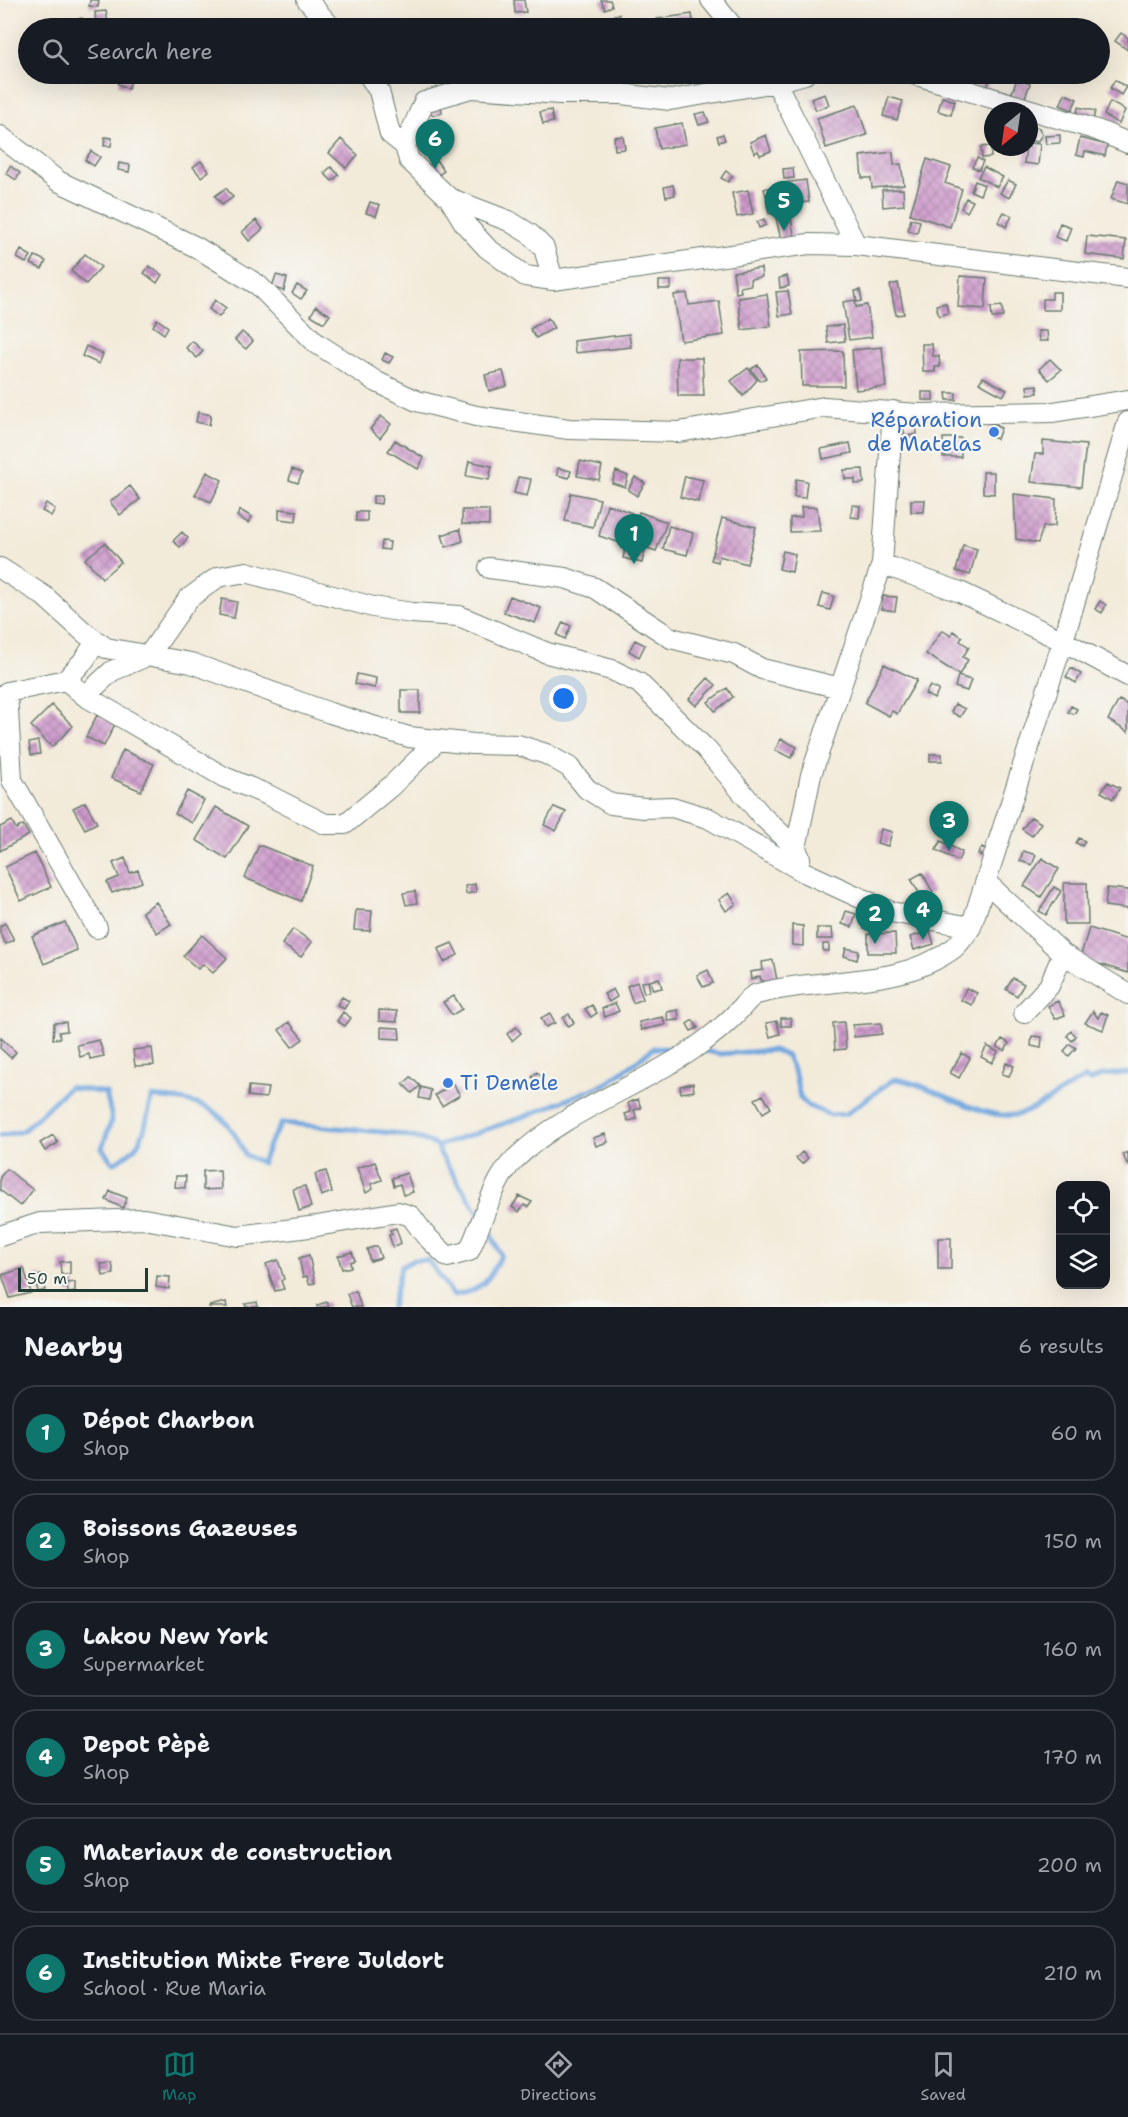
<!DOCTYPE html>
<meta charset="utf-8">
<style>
:root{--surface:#171b24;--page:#242831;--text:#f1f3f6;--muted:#9ea1a6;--line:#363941;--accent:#0f766e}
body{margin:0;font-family:"Shantell Sans",sans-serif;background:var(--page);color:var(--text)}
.controls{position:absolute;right:18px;bottom:18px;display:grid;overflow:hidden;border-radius:12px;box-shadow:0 6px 24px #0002}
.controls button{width:54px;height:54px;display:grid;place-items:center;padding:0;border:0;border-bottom:2px solid var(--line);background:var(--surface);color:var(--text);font:30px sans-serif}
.compass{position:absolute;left:984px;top:102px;width:54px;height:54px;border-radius:50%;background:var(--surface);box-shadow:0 6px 24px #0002;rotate:209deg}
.scale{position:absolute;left:18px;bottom:15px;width:130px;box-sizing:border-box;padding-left:6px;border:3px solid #1f3d34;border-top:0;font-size:16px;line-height:21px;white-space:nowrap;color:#1f3d34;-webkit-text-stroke:4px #f6f6f2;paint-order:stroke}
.you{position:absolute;left:564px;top:699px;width:21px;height:21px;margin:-15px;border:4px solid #fff;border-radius:50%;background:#1a73e8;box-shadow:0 0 0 9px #1a73e833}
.badge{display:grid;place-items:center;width:39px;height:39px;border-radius:50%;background:var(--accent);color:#fff;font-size:20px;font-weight:700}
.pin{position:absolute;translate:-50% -50px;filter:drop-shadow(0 2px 3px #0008)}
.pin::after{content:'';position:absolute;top:32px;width:21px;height:18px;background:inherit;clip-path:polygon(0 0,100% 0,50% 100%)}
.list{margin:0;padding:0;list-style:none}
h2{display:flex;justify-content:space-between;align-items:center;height:78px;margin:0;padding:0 24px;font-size:26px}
h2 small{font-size:20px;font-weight:400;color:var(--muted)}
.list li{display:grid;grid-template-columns:39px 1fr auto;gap:18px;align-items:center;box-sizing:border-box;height:96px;margin:0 12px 12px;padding:0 12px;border:2px solid var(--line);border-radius:24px}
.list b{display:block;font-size:22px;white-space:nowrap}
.list p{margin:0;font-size:20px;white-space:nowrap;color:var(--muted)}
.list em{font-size:20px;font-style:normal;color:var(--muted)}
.icon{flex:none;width:33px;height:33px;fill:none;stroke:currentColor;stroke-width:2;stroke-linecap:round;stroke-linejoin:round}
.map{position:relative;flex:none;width:1128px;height:1307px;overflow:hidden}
.search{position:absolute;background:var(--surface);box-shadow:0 6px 24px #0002;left:18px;right:18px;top:18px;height:66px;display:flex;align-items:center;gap:15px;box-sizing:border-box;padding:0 21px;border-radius:33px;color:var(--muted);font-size:22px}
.sheet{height:726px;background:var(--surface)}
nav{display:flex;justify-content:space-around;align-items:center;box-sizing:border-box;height:84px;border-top:2px solid var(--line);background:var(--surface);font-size:16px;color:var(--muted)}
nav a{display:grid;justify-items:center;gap:3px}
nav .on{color:var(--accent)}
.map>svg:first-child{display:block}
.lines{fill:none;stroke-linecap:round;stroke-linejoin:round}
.stream{stroke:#72a7df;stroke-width:5}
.building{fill:url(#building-cross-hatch)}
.street-casing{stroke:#697a6e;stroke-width:22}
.street{stroke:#fff;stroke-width:20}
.shop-dot{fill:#3f7fe0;stroke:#f6f6f2;stroke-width:2}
.labels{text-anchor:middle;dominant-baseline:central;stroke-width:4.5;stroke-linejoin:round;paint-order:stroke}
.shop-label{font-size:21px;fill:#366cbe;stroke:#f6f6f2;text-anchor:end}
</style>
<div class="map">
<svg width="1128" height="1307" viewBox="0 0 1128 1307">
<defs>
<pattern id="building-cross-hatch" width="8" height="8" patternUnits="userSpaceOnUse" patternTransform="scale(1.5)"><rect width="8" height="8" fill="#ce9acc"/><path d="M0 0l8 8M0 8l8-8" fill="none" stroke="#a77fa6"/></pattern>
</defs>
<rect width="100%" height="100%" fill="#f6f6f2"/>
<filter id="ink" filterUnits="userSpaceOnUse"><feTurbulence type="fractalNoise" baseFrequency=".0167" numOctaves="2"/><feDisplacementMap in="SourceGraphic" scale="12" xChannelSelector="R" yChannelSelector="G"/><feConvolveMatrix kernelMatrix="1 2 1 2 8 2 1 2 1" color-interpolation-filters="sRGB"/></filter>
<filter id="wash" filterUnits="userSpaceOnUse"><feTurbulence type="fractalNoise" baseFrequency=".008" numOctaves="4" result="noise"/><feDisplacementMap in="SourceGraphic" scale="24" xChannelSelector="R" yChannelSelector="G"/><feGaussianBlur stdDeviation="1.35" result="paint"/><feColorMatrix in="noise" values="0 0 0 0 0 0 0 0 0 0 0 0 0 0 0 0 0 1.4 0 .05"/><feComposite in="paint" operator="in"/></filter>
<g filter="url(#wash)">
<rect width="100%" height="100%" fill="#f3ebda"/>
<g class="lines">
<!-- stream -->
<path class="stream" d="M701 1050 720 1054 774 1050 787 1056 795 1074 800 1098 808 1106 830 1115 846 1114 894 1079C933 1083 984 1124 1021 1114 1045 1106 1062 1089 1085 1078L1090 1081 1103 1075 1128 1073
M0 1136 23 1131 69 1087 106 1093 112 1119 102 1148 113 1163C146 1147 144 1130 152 1097 201 1101 225 1106 245 1155L262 1163 270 1142 282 1123 393 1133 421 1139 438 1146
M479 1214 440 1154 438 1146 526 1116 607 1083 654 1048 682 1049
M392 1307 401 1267 413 1260H428L453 1295C483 1291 488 1281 501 1255L486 1224"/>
</g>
<g id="blocks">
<!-- building -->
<path class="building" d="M90 0H99L98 7 89 6Z
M514 0H524L526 12 515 13Z
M601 0H610L612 6 605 9Z
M106 11 108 24 96 25 95 12Z
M619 14 621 21 616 22 614 15Z
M692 14 694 28H658L657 19Z
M82 18 84 28H68L66 21Z
M1121 33 1128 38V50L1115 41Z
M297 74H309L302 79Z
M964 74H991L987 89 961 82Z
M121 77 131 81 128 89 118 84Z
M1017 79 1030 84 1024 100 1011 95Z
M1115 80 1126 87 1121 95 1110 88Z
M825 94 829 105 816 110 811 99Z
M1065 94 1077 99 1072 110 1060 105Z
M889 97 903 101 897 120 883 116Z
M942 97 955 101 951 115 938 111Z
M1110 102 1125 110 1119 124 1104 115Z
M857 105 867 135 826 148 817 118Z
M441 106 442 113 432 115 430 108Z
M1078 107 1095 111 1093 121 1076 117Z
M551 110 553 122 543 124 540 112Z
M705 112 709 122 699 125 695 114Z
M682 123 686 144 659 149 655 128Z
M1029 126 1039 128 1042 135 1037 142 1029 140Z
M723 134 725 140 719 142 717 136Z
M766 135 771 151 760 155 758 151 754 153 750 142Z
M1060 135V143L1046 144 1045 136Z
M623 136 625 149 615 150 614 137Z
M105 137 112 138 111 146H104Z
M1080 138 1107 145 1105 156 1085 151 1084 157 1076 155Z
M341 139 358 155 346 168 329 153Z
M1029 143 1040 144 1038 165 1024 163 1026 147H1029Z
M991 146V157L982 158 981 147Z
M91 151 100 157 94 166 85 160Z
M893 152 894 165 901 164 904 185 872 188 871 178H862L860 156Z
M977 158 983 161 979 170 972 167Z
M927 159 951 167 945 183 962 189 950 227 910 214Z
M436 160 444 171 431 180 424 169Z
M201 161 209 171 201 177 193 167Z
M119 163 130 165 129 172 118 170Z
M10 166 20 173 16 180 6 173Z
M331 167 339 175 332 181 324 173Z
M984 167 1003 177 997 187 978 177Z
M793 168 794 178 784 179 783 169Z
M726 171 733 176 728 182 721 178Z
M806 180 809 202 799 203 800 211 791 212 790 204 778 206 775 184Z
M1008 180 1016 184 1009 198 1000 193Z
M1118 180 1128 183V204L1111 199Z
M975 181 984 185 980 195 971 191Z
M673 185 675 195 666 197 664 187Z
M771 187 773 194 766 196 764 189Z
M226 188 233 197 222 205 215 196Z
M903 189 904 205 883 207 882 190Z
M748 190 753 214 737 217 732 193Z
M966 198 973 201 967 212 961 208Z
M370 202 380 205 376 216 366 213Z
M773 203 775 212 769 214 767 205Z
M1004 212 1012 216 1006 227 998 222Z
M790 215 795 238 781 240 776 218Z
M764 219 766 225 759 228 757 222Z
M911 219 920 221 917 233 908 230Z
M256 220 263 229 249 241 242 232Z
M1060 223 1071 227 1066 241 1055 237Z
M1087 236 1126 240 1124 259 1085 254Z
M21 250 31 256 26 263 17 258Z
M85 254 101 267 86 284 71 271Z
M35 256 46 261 42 269 31 264Z
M149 266 162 275 157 283 144 273Z
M761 268 762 277 750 279 751 285 740 287 741 292 736 293 733 272Z
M276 275 287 278 284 291 272 287Z
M787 276 789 286 780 288 779 278Z
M960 276 987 278 985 309 958 307Z
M659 281H671V289H659Z
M898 283 904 314 896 315 890 285Z
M297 285 307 291 301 299 292 293Z
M860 290 862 301 857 302 855 291Z
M788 291 792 314 779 316 776 292Z
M1052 292H1060V310H1043V299H1052Z
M687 293 689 305 719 301 724 335 681 341 674 295Z
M767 294 771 326 742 330 738 298Z
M215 300 226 308 219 317 209 309Z
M855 300 856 307 867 305 872 337 849 340 843 302Z
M946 303 948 313 939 316 936 305Z
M316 306 330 315 324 323 311 315Z
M1002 306 1003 317 992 318 991 307Z
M548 318 554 328 536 338 530 329Z
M157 319 168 327 164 334 153 326Z
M843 325 845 341 828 343 826 327Z
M1038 331H1047L1048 341H1039Z
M242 332 253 341 246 349 235 340Z
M629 334 631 347 575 353 574 341Z
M192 341 203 351 197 358 186 348Z
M922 344H932L933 356H939L940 367H935V372H923Z
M86 346 103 354 99 364 82 356Z
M882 347 886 387 856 390 852 350Z
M843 351 844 386H802L801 352Z
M385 353 393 357 389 363 382 360Z
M677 358H702L704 396H678Z
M1050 359 1061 370 1049 380 1039 369Z
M758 365 766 378 760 381 751 369Z
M748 368 757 380 743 396 731 381Z
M503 371 507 386 489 391 485 375Z
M983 377 1007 390 1003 396 979 383Z
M1037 385 1038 393 1028 394 1027 386Z
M922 392H933V400H922Z
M946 393H956V400H947Z
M198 412 211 415 209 425 196 422Z
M381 416 391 424 380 438 370 429Z
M991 424 1001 428 997 439 987 435Z
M916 425 917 434 905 437 903 426Z
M943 438H961V457H943Z
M395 440 424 458 418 469 388 451Z
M1043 441 1086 445 1081 487 1031 482 1035 454H1043Z
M850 443 852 453 823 459 821 449Z
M469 461 492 466 489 480 466 476Z
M580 461 602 466 599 480 577 476Z
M558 468 571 471 569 478 557 475Z
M292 469 302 473 298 483 289 480Z
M863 469 864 483 855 484V479H845L844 470Z
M616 471 628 476 625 487 612 483Z
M207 472 222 480 211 502 195 495Z
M983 472H994V494L983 493Z
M685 476 703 480 698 502 680 497Z
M518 477 531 479 527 496 514 493Z
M635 477 645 483 637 496 628 490Z
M796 479 807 481 805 498 794 497Z
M130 486 140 499 120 515 110 502Z
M571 493 600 499 593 527 565 521Z
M1014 494 1056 499 1055 526 1043 527 1038 543 1016 539Z
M373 496H382L381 504 373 503Z
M911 500H925L924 512H911Z
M46 503 55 509 51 516 42 511Z
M607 504 632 513 624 544 599 536Z
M852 505 860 506 859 518 851 517Z
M801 507H817L820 531 790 532V518L802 517Z
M279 509 297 511 296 521 279 519Z
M240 510 252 517 248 523 237 516Z
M462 510H489V525L462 524Z
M356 512H367V521H356Z
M639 512 667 522 656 551 628 541Z
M722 518 756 527 747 564 719 556 718 562 711 560Z
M669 526 693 533 687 555 663 549Z
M460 529 463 541 446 547 442 535Z
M182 532 188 538 180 547 173 541Z
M382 541 390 542 389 550 381 549Z
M105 543 121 562 102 578 85 559Z
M626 544 645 549 642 563 623 558Z
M963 545 977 549 970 575 956 571Z
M783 551 795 554 792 572 779 569Z
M823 593 834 596 830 610 819 607Z
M510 596 541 608 535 623 504 612Z
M883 596 897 597 895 611 882 609Z
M222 599 237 602 234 618 219 615Z
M1100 601 1106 605 1102 613 1095 609Z
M563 622 571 626 565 639 557 635Z
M942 630 951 636 953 631 962 637 960 641 969 647 963 657 968 660 959 675 926 654Z
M635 640 645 645 639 657 629 651Z
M884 664 917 680 897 714 892 711 889 716 865 703Z
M1071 668 1081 674 1076 683 1066 677Z
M357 674 376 678 375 688 355 684Z
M958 676 971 680 967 691 955 687Z
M708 678 716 685 696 706 689 699Z
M930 686 939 690 934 699 925 694Z
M727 688 733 697 715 711 708 702Z
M401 690H420V713H401Z
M1119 700 1128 705V732L1108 720Z
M955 704 965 709 960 717 951 712Z
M52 705 73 726 52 747 31 726Z
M1071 706 1077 709 1074 714 1068 712Z
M97 715 115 724 104 746 86 737Z
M781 739 797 747 791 758 775 750Z
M38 741 40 754 31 755 29 743Z
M123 750 154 764 141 791 111 778Z
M930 754H942V761H930Z
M1108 782 1120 788 1113 799 1101 792Z
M187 791 204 800 192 823 175 814Z
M85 802 97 823 85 829 73 808Z
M216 807 248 826 227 859 196 840Z
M554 807 566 812 556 831 544 825Z
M1031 817 1041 823 1032 836 1022 829Z
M12 821 16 829 23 825 29 835 0 851V827Z
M881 829 892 832 888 846 877 843Z
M1079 838 1085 841 1082 846 1076 843Z
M941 841 962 852 958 861 936 850Z
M259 845 313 866 301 901 245 878Z
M982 847 987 850 983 857 978 854Z
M1023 851 1036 855 1032 865 1020 861Z
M35 853 51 887 21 901 5 867Z
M125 858 130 873 138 870 142 882 112 893 107 882 119 877 113 863Z
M1042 858 1059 869 1041 897 1024 886Z
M922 873 933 892 922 898 911 879Z
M1064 883H1087L1088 924H1064Z
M475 884 476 892 466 894 465 886Z
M1054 887 1061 891 1046 915 1039 911Z
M1107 888 1128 890V909L1105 906Z
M415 891 417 903 406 905 403 893Z
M729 893 736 904 726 911 719 900Z
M156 902 171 924 157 933 142 912Z
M356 910 372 911 370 931 354 930Z
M846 911 856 914 852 927 842 924Z
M866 917 879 919 877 931 864 929Z
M65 922 77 950 44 964 32 936Z
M5 923 14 940 6 944 0 933V926Z
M792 925 803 926V946L792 945Z
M817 928H832L833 939H817Z
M1089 928 1128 940V973L1080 958Z
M293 929 312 942 301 957 282 944Z
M930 931 934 944 914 950 910 937Z
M895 933 896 953H868V934Z
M202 935 227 958 213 973 203 964 198 969 183 956Z
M452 943 458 955 444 962 438 949Z
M823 944H829V951H823Z
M846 948 859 951 857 960 844 956Z
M773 960 777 980 765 982 761 980 760 976 751 980 750 972 763 970 762 962Z
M708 970 713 983 703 987 697 975Z
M659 978 662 988 653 990 650 981Z
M1013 978 1024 984 1017 996 1006 989Z
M648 981 650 991 644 993 641 982Z
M637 982 643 999 633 1003 627 986Z
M966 988 977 993 972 1005 961 1000Z
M613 989 617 997 609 1002 604 994Z
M454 996 462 1009 452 1015 443 1002Z
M342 997 349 1001 344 1009 337 1005Z
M1058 1001 1065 1015 1055 1019 1048 1006Z
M615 1003 619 1011 605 1017 602 1009Z
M592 1005 597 1013 591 1017 585 1009Z
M379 1010 397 1011V1022L379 1021Z
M678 1010 679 1020 668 1021 667 1012Z
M1093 1011 1098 1018 1101 1012 1108 1015 1103 1030 1085 1023Z
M343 1012 351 1018 345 1026 337 1021Z
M550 1013 555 1023 546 1027 541 1018Z
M569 1014 574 1023 568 1026 563 1018Z
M663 1017 665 1025 641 1030 639 1022Z
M781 1018H791V1026H781Z
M693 1020 698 1028 691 1031 687 1024Z
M777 1021 780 1034 770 1037 766 1023Z
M66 1022 67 1031 59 1032 60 1038 53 1039 54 1023Z
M289 1022 303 1039 292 1047 279 1030Z
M844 1022 846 1049 835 1050 833 1023Z
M881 1023 882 1034 854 1037 853 1025Z
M381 1027 399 1028 400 1039 381 1038Z
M516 1027 521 1033 512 1041 507 1034Z
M1071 1031 1076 1036 1072 1041 1067 1036Z
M1032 1036 1042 1037 1041 1048 1031 1046Z
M1 1038 16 1052 11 1058 0 1048Z
M1002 1039 1009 1043 1005 1051 997 1047Z
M99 1040 104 1056 90 1059 89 1054 80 1057 77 1045Z
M1070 1044 1076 1048 1069 1056 1064 1051Z
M987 1046 998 1052 992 1063 981 1057Z
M152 1048 154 1065 135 1066 133 1050Z
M962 1053 970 1058 959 1078 950 1073Z
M1006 1063 1014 1066 1009 1076 1002 1074Z
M537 1072 544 1079 538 1084 532 1077Z
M411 1077 420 1086 412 1093 403 1084Z
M693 1083 694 1091 681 1093 680 1086Z
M453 1084 460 1095 442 1106 435 1095Z
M249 1086 268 1088 266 1098 248 1096Z
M421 1087 431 1090 429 1100 419 1098Z
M763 1095 771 1108 763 1113 755 1099Z
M638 1099 641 1108 634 1110 637 1119 628 1121 625 1114 631 1112 628 1103Z
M605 1134 608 1142 596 1146 593 1138Z
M53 1135 58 1143 45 1151 40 1143Z
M802 1152 808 1158 802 1164 796 1158Z
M1128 1152V1167L1123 1154Z
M375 1162 382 1180 371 1184 373 1189 366 1193 357 1168Z
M7 1169 33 1190 20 1206 0 1190V1177Z
M220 1170 221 1189 203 1190V1171Z
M326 1171 332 1192 321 1196 315 1174Z
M407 1173 413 1192 403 1195 400 1184 394 1186 392 1178Z
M176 1176H186L185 1188 175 1187Z
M305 1186 311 1207 299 1211 293 1189Z
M110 1191 127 1198 123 1208 106 1200Z
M519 1196 532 1202 528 1207 524 1205 519 1212 512 1207Z
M396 1228 401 1243 393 1247 389 1235 392 1234 390 1230Z
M938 1238H951V1269H938Z
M377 1246 381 1258 370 1261 367 1249Z
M352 1252 355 1260 350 1262 351 1267 342 1269 338 1256Z
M309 1255 315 1283 309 1284 307 1276 303 1277 299 1258Z
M278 1260 284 1279 281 1281 284 1289 275 1291 266 1264Z
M70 1261V1274H61L60 1262Z
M112 1263 114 1274 103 1276 101 1264Z
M24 1268 31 1293 10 1298 2 1275Z
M41 1275 45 1290 38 1292 35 1277Z
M157 1276 170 1277 169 1289 156 1287Z
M75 1282V1292L68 1293 67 1283Z
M356 1291 361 1307H352L347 1294Z
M226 1302 227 1307H209V1306Z
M257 1302 258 1307H246L245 1304Z
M327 1302 329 1307H317V1305Z"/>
</g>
</g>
<g filter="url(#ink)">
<use href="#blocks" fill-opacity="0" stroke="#697a6e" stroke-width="1.5"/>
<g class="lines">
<!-- street casing -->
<g class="street-casing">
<path id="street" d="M307 0 332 28
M711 0 734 28
M368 74 379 91 390 134 405 146 409 160 449 198 509 221 530 234 544 248 553 280
M769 74 776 82 856 245
M913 74 1097 130 1128 143
M0 136 58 181 196 247 258 285 316 343 377 382 417 401 476 416 569 429 679 432 824 407 918 414 1053 412 1128 400
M405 146 424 102 471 88 560 94H621L670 100 776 82 805 74
M449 198 465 224 487 248 525 276 553 280 809 244 856 245 1128 278
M882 564 960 592 1063 641 1128 676
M0 568 44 596 85 633 106 648 191 663 330 713 409 737 473 744 518 745 546 754 569 767 587 789 611 804 644 808 672 807 708 818 804 872 891 912 971 927 1063 641 1128 422
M489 568 565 578 595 588 671 638 734 654 762 669 840 688
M66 680 85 659 96 641
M85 696 224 777 268 795 325 824H345L390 787 437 741
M800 858 796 848 811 775 882 564 893 411
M987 883 1063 954 1128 994
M97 928 12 780 7 692 66 680 85 696 112 671 149 655 188 599 218 577 246 572 373 607 412 613 459 616 547 653 612 670 639 683 706 749 762 816 796 848
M1024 1013 1049 986 1063 954
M0 1236 40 1223 144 1219 238 1236 317 1226 398 1212 411 1216 425 1235 448 1257 469 1251C483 1222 493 1180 515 1159 563 1112 636 1088 692 1050 711 1037 728 1023 743 1006 747 1001 751 996 757 994 820 976 898 990 954 948 960 943 966 934 971 927"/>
</g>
<!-- street -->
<use href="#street" class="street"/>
</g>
</g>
<!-- markers -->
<g class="shop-dot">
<circle cx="994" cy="432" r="6"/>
<circle cx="448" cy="1083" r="6"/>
</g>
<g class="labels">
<!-- shop labels -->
<g class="shop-label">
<text x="982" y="420">Réparation<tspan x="982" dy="24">de Matelas</tspan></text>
<text x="460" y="1083" text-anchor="start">Ti Demele</text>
</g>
</g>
</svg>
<div class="controls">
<button><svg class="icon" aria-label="locate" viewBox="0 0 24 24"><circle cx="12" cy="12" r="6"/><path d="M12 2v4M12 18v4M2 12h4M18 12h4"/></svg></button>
<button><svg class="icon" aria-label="layers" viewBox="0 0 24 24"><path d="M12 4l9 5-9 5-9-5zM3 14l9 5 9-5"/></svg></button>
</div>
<svg class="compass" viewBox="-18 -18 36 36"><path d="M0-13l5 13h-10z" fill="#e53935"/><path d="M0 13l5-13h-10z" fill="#9ea1a6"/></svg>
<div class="scale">50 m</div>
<div class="you"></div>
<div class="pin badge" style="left:634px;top:564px">1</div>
<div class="pin badge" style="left:875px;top:944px">2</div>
<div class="pin badge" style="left:949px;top:851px">3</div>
<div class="pin badge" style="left:923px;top:940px">4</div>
<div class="pin badge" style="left:784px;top:231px">5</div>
<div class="pin badge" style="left:435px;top:169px">6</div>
<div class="search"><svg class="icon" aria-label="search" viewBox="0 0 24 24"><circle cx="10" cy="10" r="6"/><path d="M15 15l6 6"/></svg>Search here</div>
</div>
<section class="sheet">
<h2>Nearby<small>6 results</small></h2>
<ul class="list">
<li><span class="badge">1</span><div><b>Dépot Charbon</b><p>Shop</p></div><em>60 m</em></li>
<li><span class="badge">2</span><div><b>Boissons Gazeuses</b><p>Shop</p></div><em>150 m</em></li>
<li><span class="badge">3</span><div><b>Lakou New York</b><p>Supermarket</p></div><em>160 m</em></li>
<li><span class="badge">4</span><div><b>Depot Pèpè</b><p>Shop</p></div><em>170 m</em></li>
<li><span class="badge">5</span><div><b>Materiaux de construction</b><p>Shop</p></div><em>200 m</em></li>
<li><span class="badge">6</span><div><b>Institution Mixte Frere Juldort</b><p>School · Rue Maria</p></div><em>210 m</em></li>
</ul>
</section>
<nav>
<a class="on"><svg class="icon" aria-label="map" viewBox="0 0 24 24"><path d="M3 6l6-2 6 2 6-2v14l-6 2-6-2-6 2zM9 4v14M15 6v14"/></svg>Map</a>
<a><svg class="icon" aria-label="directions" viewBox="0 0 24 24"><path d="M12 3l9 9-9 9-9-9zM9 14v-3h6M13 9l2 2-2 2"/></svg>Directions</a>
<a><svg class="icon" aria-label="saved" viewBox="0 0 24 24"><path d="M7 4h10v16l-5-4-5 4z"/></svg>Saved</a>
</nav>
